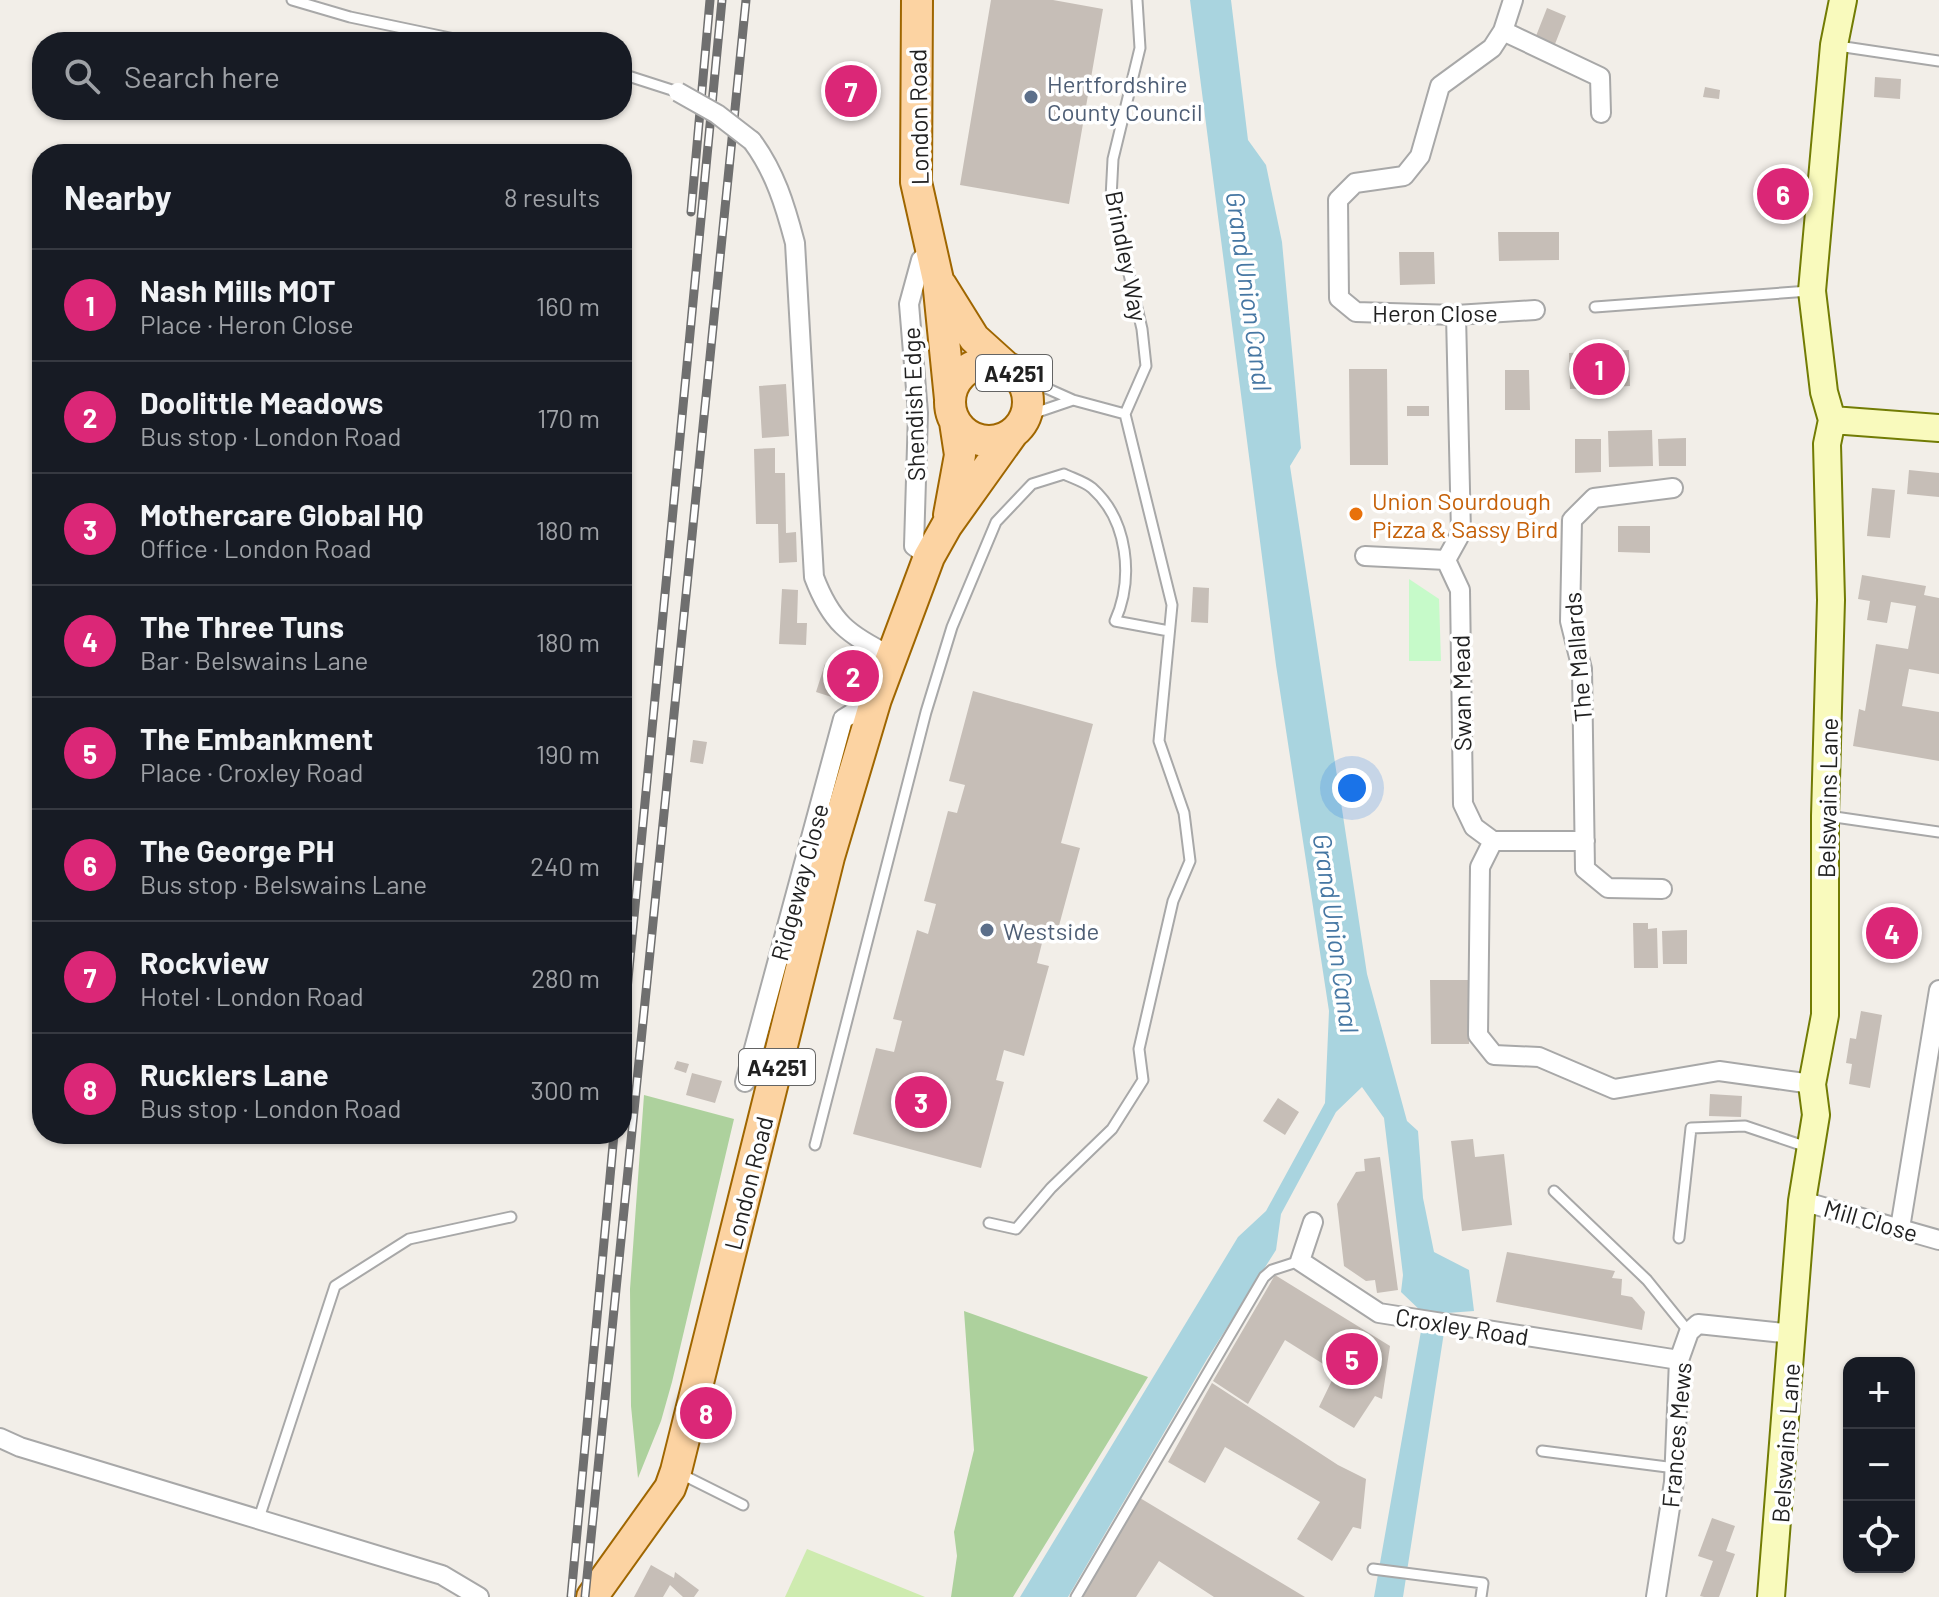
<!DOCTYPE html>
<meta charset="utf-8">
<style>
:root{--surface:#171b24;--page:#242831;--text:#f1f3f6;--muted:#9ea1a6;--line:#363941;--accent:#db2777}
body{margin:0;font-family:Barlow,sans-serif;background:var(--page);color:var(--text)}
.controls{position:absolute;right:24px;bottom:24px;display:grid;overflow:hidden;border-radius:16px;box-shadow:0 2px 6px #0004}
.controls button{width:72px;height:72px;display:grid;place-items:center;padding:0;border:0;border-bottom:2px solid var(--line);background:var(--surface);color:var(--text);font:40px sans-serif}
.you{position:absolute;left:1352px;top:788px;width:28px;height:28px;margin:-20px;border:6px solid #fff;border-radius:50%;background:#1a73e8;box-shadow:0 0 0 12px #1a73e833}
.badge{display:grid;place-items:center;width:52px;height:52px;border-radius:50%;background:var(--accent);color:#fff;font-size:26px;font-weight:700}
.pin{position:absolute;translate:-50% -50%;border:4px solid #fff;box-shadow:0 2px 8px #0006}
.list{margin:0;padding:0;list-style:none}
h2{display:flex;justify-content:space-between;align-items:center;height:104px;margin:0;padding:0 32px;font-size:34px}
h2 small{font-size:26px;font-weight:400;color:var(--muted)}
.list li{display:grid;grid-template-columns:52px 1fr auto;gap:24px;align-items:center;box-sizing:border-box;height:112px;padding:0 32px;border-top:2px solid var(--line)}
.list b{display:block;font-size:30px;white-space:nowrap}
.list p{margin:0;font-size:26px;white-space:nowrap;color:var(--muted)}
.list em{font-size:26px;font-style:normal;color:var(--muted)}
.icon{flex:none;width:44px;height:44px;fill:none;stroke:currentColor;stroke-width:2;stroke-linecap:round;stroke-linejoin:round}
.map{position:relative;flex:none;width:1939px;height:1597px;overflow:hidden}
.search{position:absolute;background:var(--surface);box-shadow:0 2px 6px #0004;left:32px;top:32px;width:600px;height:88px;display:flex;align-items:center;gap:20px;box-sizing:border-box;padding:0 28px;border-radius:32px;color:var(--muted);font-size:30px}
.panel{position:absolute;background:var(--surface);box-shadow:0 2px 6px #0004;left:32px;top:144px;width:600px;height:1000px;border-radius:32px}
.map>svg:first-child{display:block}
.grass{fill:#ceebaf}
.forest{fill:#add19d}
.park{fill:#c6fac9}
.water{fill:#a9d4df}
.building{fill:#c6beb7}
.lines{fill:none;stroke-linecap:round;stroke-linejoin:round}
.lane-casing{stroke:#a8a8a8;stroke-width:13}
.street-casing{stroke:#a8a8a8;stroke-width:22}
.secondary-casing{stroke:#727c04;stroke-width:30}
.primary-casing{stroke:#9f6600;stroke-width:34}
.lane{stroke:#fff;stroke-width:9}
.street{stroke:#fff;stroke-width:18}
.secondary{stroke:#f9fabd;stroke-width:26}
.primary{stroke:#fcd3a2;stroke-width:30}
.rail-casing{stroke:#6f6f6f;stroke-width:9}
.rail{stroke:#fff;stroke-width:6;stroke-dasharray:18;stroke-linecap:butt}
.street-bridge-casing{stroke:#a8a8a8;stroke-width:22;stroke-linecap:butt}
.street-bridge{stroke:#fff;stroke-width:18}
.service-dot{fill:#5c6f8a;stroke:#fff;stroke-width:3}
.food-dot{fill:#e8710a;stroke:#fff;stroke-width:3}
.labels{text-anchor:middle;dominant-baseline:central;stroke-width:7;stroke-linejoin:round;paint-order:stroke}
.shield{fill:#fff;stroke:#646464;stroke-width:2}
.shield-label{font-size:22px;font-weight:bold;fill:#212121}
.service-label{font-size:24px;fill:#4e5e75;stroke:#fff;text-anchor:start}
.street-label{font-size:24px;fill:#212121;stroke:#fff}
.food-label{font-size:24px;fill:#c56008;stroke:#fff;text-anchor:start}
.water-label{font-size:26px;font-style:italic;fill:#4677a3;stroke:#fff}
</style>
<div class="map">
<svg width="1939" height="1597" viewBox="0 0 1939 1597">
<rect width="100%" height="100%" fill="#f2eee8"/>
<!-- grass -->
<path class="grass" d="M807 1549 925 1597H785Z"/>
<!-- forest -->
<path class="forest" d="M644 1095 734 1119 672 1382 661 1421 638 1478 631 1406 630 1289Z
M964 1311 1148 1377 1013 1597H951L957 1556 954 1532 974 1450Z"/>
<!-- park -->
<path class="park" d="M1409 579 1439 599 1441 661H1409Z"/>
<!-- water -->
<path class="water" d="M1190 0H1231L1248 140 1266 165 1282 242 1301 448 1290 466 1367 974 1407 1121 1418 1131 1423 1198 1434 1252 1469 1270 1474 1311 1447 1313 1403 1597H1374L1424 1314 1401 1292 1403 1275 1384 1118 1362 1087 1336 1112 1281 1214 1276 1250 1207 1359 1068 1597H1020L1238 1237 1266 1211 1325 1103 1329 1011 1276 665Z"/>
<!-- building -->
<path class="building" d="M991 0H1053L1103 9 1069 204 960 185Z
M1547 8 1566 16 1555 44 1536 36Z
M1875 77 1901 79 1900 99 1874 97Z
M1705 87 1720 90 1719 99 1703 97Z
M1498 232H1559V260L1499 261Z
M1399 252H1434L1435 284 1400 285Z
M1629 350 1630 386 1570 389 1569 353Z
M1349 369H1387L1388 465H1350Z
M1505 370H1529L1530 410H1505Z
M786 384 789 436 762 438 759 386Z
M1407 406H1429V416H1407Z
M1652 430 1653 466 1609 467 1608 431Z
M1686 438V466H1659L1658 439Z
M1575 439H1601V472L1575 473Z
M775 448V473H785L786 533 796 532 797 562 779 563 778 524H756L754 449Z
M1909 470 1939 473V497L1907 494Z
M1872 488 1895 490 1890 538 1867 536Z
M1618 526H1650V553L1618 552Z
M1862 575 1926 586 1924 595 1939 598V674L1909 669 1902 706 1939 712V761L1853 746 1859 709 1865 711 1876 644 1908 649 1916 606 1891 602 1887 623 1867 620 1870 601 1858 599Z
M1193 587 1209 588 1208 623 1191 622Z
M782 589 798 590 797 623H807L806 645 779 644Z
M837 661 855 670 844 701 816 692 825 664 834 667Z
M973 691 1093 724 1061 843 1080 848 1057 933 1045 930 1043 939 1037 963 1049 966 1024 1056 1004 1050 996 1080 1004 1082 981 1168 853 1134 876 1048 894 1052 902 1021 893 1019 917 930 928 934 936 904 924 901 948 811 957 813 965 785 949 781Z
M693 740 707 742 703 764 690 762Z
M1633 923H1648V929L1657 928 1658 968H1634Z
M1687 930V964H1663L1662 931Z
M1430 980H1468L1469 1044H1431Z
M1861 1011 1882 1015 1870 1088 1849 1084 1852 1064 1846 1063 1850 1038 1856 1039Z
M677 1061 689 1064 686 1073 674 1069Z
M692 1073 722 1081 715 1103 686 1095Z
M1710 1094 1742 1096 1741 1117 1709 1116Z
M1278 1098 1299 1112 1285 1135 1263 1121Z
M1473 1139 1475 1157 1504 1154 1512 1225 1462 1231 1451 1141Z
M1380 1157 1398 1290 1377 1293 1375 1280 1366 1281 1344 1266 1337 1204 1356 1172 1365 1171 1364 1159Z
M1507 1252 1615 1271 1612 1278 1622 1279 1621 1295 1632 1297 1645 1312 1642 1330 1496 1302Z
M1275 1275 1390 1346 1382 1399 1375 1396 1354 1428 1319 1407 1336 1372 1285 1340 1248 1404 1213 1381Z
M1212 1383 1338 1465 1366 1479 1361 1529 1353 1527 1332 1561 1297 1539 1320 1502 1225 1447 1205 1483 1168 1462Z
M1140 1498 1305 1597H1214L1159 1561 1136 1597H1082Z
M1712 1518 1735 1526 1726 1551 1735 1554 1719 1597H1704L1700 1596 1713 1561 1698 1556Z
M651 1565 674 1578 675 1572 699 1590 694 1597H683L670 1585 663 1597H634Z"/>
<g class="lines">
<!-- lane casing -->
<g class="lane-casing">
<path id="lane" d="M292 0 350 17 469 42
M1838 46 1939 61
M622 74 678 92
M1595 307 1809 291
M1125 414 1146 366 1142 329 1111 198 1113 159 1140 48 1137 0
M1026 416 1073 400
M1828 816 1939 832
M815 1145 926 712 952 627 996 522 1032 484 1064 474C1072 478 1085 482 1092 488 1128 520 1134 578 1115 621L1169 631
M1554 1191 1647 1280 1689 1332
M989 1223 1016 1229 1051 1188 1112 1129 1143 1080 1139 1049 1173 901 1190 861 1184 813 1159 741 1172 605 1125 414 1073 400 1017 375
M1679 1238 1691 1128 1745 1126 1807 1147
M1542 1451 1675 1468
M679 1473 743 1505
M259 1518 335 1286 409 1239 511 1217
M1373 1569 1483 1583 1481 1597
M1076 1597 1264 1277 1272 1270 1300 1261"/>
</g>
<!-- street casing -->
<g class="street-casing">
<path id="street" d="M1513 0 1503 31 1492 48 1440 86 1420 156 1404 176 1355 183 1338 200 1339 298 1356 312 1456 315 1535 310
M1503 31 1600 77 1601 113
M752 141C775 172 785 205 795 243L814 577C831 622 848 635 891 656
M1456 315 1461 533 1446 560 1460 590 1463 804 1474 827 1493 841H1585
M1365 556 1446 560
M929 557 914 546 918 413 909 304 921 260 932 248
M1493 841 1480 867 1478 1035 1494 1055 1539 1057 1614 1089 1719 1071 1812 1084
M1662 889 1608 888 1585 869 1582 669 1570 621 1572 520 1594 498 1673 488
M745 1082 843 719 876 699
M1802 1201 1939 1240
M1313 1222 1300 1261 1379 1313 1679 1360
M1900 1228 1939 990
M0 1438 20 1447 442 1575 479 1597
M1656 1597 1674 1482 1679 1360 1689 1332 1698 1324 1793 1334"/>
</g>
<!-- secondary casing -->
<g class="secondary-casing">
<path id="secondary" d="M1832 420 1939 428
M1771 1597 1802 1201 1816 1115 1812 1084 1825 1015V816L1831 600 1827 444 1832 420 1824 392 1812 291 1834 45 1843 0"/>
</g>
<!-- primary casing -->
<g class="primary-casing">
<path id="primary" d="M917 0 916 182 938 280 950 399
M941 285 974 338 1005 366
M950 402a39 39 0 1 1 78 0a39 39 0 1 1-78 0Z
M949 515 960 455 955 422
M592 1597 670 1488 676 1471 829 857 876 699 929 557 947 525 1012 434"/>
</g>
<!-- lane -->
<use href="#lane" class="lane"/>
<!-- street -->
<use href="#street" class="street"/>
<!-- secondary -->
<use href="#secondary" class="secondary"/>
<!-- primary -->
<use href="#primary" class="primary"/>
<!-- rail casing -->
<g class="rail-casing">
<path id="rail" d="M691 212 710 0
M622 1042 722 0
M571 1597 614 1134
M585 1597 746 0"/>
</g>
<!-- rail -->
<use href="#rail" class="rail"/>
<!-- street-bridge casing -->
<g class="street-bridge-casing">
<path id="street-bridge" d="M678 92 717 114 752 141"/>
</g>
<!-- street-bridge -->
<use href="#street-bridge" class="street-bridge"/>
</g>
<!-- markers -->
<g class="service-dot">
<circle cx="1031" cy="97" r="8"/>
<circle cx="987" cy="930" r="8"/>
</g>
<circle class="food-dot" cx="1356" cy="514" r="8"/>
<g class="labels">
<!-- shield labels -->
<g class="shield">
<rect x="976" y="355" width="76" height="36" rx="6"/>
<rect x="739" y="1049" width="76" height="36" rx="6"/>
</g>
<g class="shield-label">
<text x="1014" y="373">A4251</text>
<text x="777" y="1067">A4251</text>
</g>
<!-- service labels -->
<g class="service-label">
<text x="1047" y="83">Hertfordshire<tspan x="1047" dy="28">County Council</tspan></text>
<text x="1003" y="930">Westside</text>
</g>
<!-- street labels -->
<g class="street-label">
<text transform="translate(918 117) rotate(-91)">London Road</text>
<text transform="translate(1127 256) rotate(79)">Brindley Way</text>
<text x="1435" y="312">Heron Close</text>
<text transform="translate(913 404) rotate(-92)">Shendish Edge</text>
<text transform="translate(1577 657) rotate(-95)">The Mallards</text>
<text transform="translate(1461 693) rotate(-91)">Swan Mead</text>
<text transform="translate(1827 798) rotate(-89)">Belswains Lane</text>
<text transform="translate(799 882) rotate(-75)">Ridgeway Close</text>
<text transform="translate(748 1183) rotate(-76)">London Road</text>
<text transform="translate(1871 1220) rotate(16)">Mill Close</text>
<text transform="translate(1462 1326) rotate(9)">Croxley Road</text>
<text transform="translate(1676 1435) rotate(-85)">Frances Mews</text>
<text transform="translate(1785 1443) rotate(-86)">Belswains Lane</text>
</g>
<!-- food labels -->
<g class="food-label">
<text x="1372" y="500">Union Sourdough<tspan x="1372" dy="28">Pizza &amp; Sassy Bird</tspan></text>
</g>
<!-- water labels -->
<g class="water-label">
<text transform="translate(1250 291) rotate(82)">Grand Union Canal</text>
<text transform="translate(1337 933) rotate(82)">Grand Union Canal</text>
</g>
</g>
</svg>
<div class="controls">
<button>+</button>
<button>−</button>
<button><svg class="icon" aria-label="locate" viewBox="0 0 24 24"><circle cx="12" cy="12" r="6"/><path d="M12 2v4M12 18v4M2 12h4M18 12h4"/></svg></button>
</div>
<div class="you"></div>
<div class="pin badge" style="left:1599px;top:369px">1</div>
<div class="pin badge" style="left:853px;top:676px">2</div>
<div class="pin badge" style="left:921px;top:1102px">3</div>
<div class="pin badge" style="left:1892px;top:933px">4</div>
<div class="pin badge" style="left:1352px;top:1359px">5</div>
<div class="pin badge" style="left:1783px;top:194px">6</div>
<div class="pin badge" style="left:851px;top:91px">7</div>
<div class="pin badge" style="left:706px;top:1413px">8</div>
<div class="search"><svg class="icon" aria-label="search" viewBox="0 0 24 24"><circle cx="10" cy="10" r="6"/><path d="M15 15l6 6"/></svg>Search here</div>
<section class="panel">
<h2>Nearby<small>8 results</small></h2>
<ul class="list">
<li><span class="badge">1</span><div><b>Nash Mills MOT</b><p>Place · Heron Close</p></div><em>160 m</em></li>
<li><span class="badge">2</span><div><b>Doolittle Meadows</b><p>Bus stop · London Road</p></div><em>170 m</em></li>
<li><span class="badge">3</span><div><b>Mothercare Global HQ</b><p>Office · London Road</p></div><em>180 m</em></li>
<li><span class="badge">4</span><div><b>The Three Tuns</b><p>Bar · Belswains Lane</p></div><em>180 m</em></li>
<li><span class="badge">5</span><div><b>The Embankment</b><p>Place · Croxley Road</p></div><em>190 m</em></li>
<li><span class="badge">6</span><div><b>The George PH</b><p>Bus stop · Belswains Lane</p></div><em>240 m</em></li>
<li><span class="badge">7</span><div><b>Rockview</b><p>Hotel · London Road</p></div><em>280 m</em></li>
<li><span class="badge">8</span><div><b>Rucklers Lane</b><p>Bus stop · London Road</p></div><em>300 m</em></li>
</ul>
</section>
</div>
